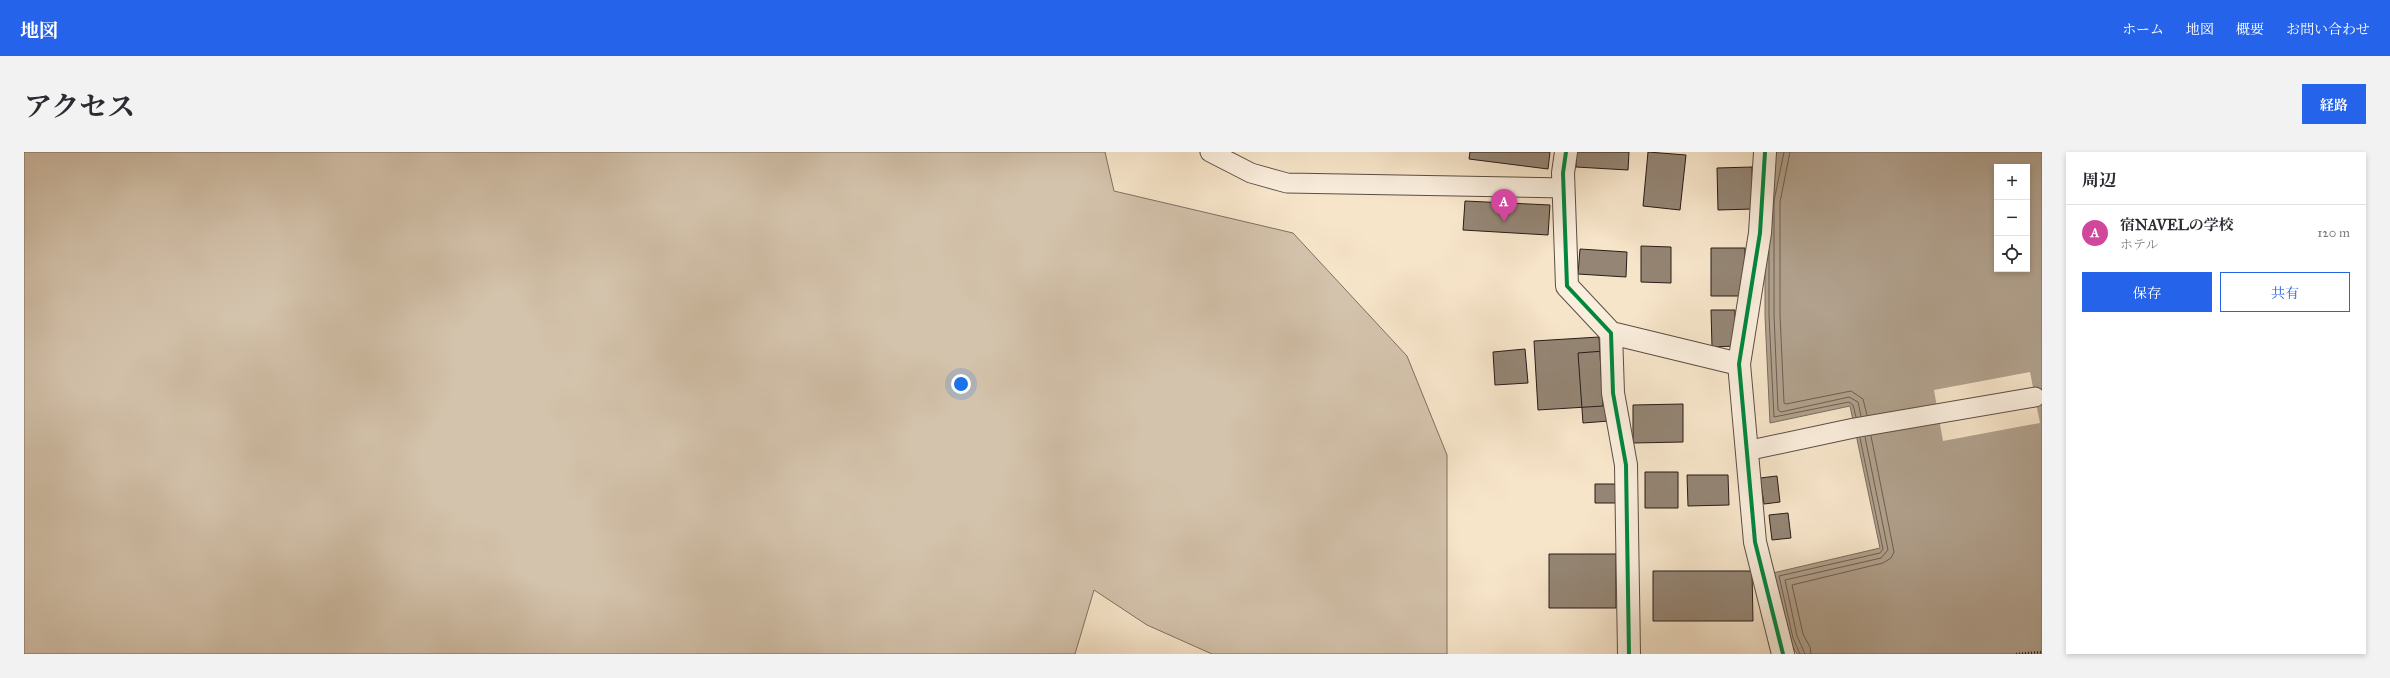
<!DOCTYPE html>
<html lang="ja">
<meta charset="utf-8">
<style>
:root{--surface:#fff;--page:#f2f2f3;--text:#2b2b33;--muted:#7c7c81;--line:#e1e1e2;--accent:#2563eb}
body{margin:0;font-family:"IM FELL Great Primer","Noto Serif JP",serif;background:var(--page);color:var(--text)}
.controls{position:absolute;right:12px;top:12px;display:grid;overflow:hidden;border-radius:0px;box-shadow:0 2px 6px #0003}
.controls button{width:36px;height:36px;display:grid;place-items:center;padding:0;border:0;border-bottom:1px solid var(--line);background:var(--surface);color:var(--text);font:20px sans-serif}
.you{position:absolute;left:937px;top:232px;width:14px;height:14px;margin:-10px;border:3px solid #fff;border-radius:50%;background:#1a73e8;box-shadow:0 0 0 6px #1a73e833}
.badge{display:grid;place-items:center;width:26px;height:26px;border-radius:50%;background:var(--accent);color:#fff;font-size:13px;font-weight:700}
.pin{position:absolute;translate:-50% -33px;filter:drop-shadow(0 1px 2px #0008)}
.pin::after{content:'';position:absolute;top:21px;width:14px;height:12px;background:inherit;clip-path:polygon(0 0,100% 0,50% 100%)}
.list{margin:0;padding:0;list-style:none}
h2{display:flex;justify-content:space-between;align-items:center;height:52px;margin:0;padding:0 16px;font-size:17px}
h2 small{font-size:13px;font-weight:400;color:var(--muted)}
.list li{display:grid;grid-template-columns:26px 1fr auto;gap:12px;align-items:center;box-sizing:border-box;height:56px;padding:0 16px;border-top:1px solid var(--line)}
.list b{display:block;font-size:15px;white-space:nowrap}
.list p{margin:0;font-size:13px;white-space:nowrap;color:var(--muted)}
.list em{font-size:13px;font-style:normal;color:var(--muted)}
.actions{display:flex;gap:8px;padding:12px 16px}
.actions a{flex:1;padding:9px 0;border:1px solid var(--accent);border-radius:0px;text-align:center;font-size:14px;color:var(--accent)}
.actions .main{background:var(--accent);color:#fff}
.icon{flex:none;width:22px;height:22px;fill:none;stroke:currentColor;stroke-width:2;stroke-linecap:round;stroke-linejoin:round}
.map{position:relative;flex:none;width:2018px;height:502px;overflow:hidden;border-radius:0px}
header{display:flex;align-items:center;gap:24px;box-sizing:border-box;height:56px;padding:0 20px;background:var(--accent);color:#fff}
header strong{font-size:19px}
nav{display:flex;gap:22px;margin-inline-start:auto;font-size:14px}
.intro{display:flex;align-items:center;justify-content:space-between;box-sizing:border-box;height:96px;padding:0 24px}
h1{margin:0;font-size:28px}
.button{padding:10px 18px;border-radius:0px;background:var(--accent);color:#fff;font-size:14px;font-weight:700}
main{display:flex;gap:24px;padding:0 24px}
aside{flex:1;background:var(--surface);border-radius:0px;box-shadow:0 2px 6px #0003}
.map>svg:first-child{display:block}
.green{fill:#d4c3ac;stroke:#7e7062}
.water{fill:#b1a18d;stroke:#7b6c5e;fill-rule:evenodd}
.pier{fill:#f7e5ca}
.lines{fill:none;stroke-linecap:round;stroke-linejoin:round}
.shore{stroke:#6d5e52;stroke-width:1}
.building{fill:#948574;stroke:#291c17}
.service-casing{stroke:#5c4e44;stroke-width:21}
.minor-casing{stroke:#5c4e44;stroke-width:24}
.path{stroke:#291c17;stroke-width:2.5;stroke-dasharray:1 2;stroke-linecap:butt}
.service{stroke:#faeedd;stroke-width:19}
.minor{stroke:#faeedd;stroke-width:22}
.cycleway-casing{stroke:#faeedd;stroke-width:6}
.cycleway{stroke:#00873e;stroke-width:4}
</style>
<header>
<strong>地図</strong>
<nav><a>ホーム</a><a>地図</a><a>概要</a><a>お問い合わせ</a></nav>
</header>
<div class="intro"><h1>アクセス</h1><a class="button">経路</a></div>
<main>
<div class="map">
<svg width="2018" height="502" viewBox="0 0 2018 502">
<rect width="100%" height="100%" fill="#f7e5ca"/>
<filter id="stains"><feTurbulence type="fractalNoise" baseFrequency=".005" numOctaves="4"/><feColorMatrix values="0 0 0 0 .2 0 0 0 0 .09 0 0 0 0 .02 0 0 0 .5 -.17"/></filter>
<radialGradient id="worn" r=".72"><stop offset=".6" stop-color="#630" stop-opacity="0"/><stop offset="1" stop-color="#630" stop-opacity=".3"/></radialGradient>
<!-- green -->
<path class="green" d="M0 0H1081L1090 39 1269 81 1383 204 1423 303V502H1188L1123 473 1070 438 1051 502H0Z"/>
<!-- water -->
<path class="water" d="M1752 0H2018V502H1773L1765 488 1749 421 1856 396 1826 254 1746 271 1741 164V48ZM1973 15H2003V117H1973Z"/>
<!-- pier -->
<path class="pier" d="M2006 220 2016 271 1919 289 1910 238Z"/>
<g class="lines">
<!-- shore -->
<path class="shore" d="M1760 0 1750 49V163L1754 258 1757 260 1825 245 1834 250 1837 264
M1766 0 1756 50V163L1760 251 1762 252 1827 239 1839 247 1843 263
M1745 99V164L1750 265 1825 250 1829 253 1832 265
M1776 502 1769 486 1755 424 1856 401 1859 397 1836 286
M1781 502 1773 484 1761 428 1857 406 1864 398 1841 285
M1787 502 1786 495 1779 482 1768 433 1859 411 1867 406 1870 400 1847 284"/>
</g>
<!-- building -->
<path class="building" d="M1446 0H1526L1524 17 1445 7Z
M1552 0H1605L1604 18 1552 15Z
M1624 0 1662 3 1656 58 1619 54Z
M1728 15 1729 57 1694 58 1693 16Z
M1441 49 1526 53 1524 83 1439 78Z
M1617 94 1647 95V131L1617 130Z
M1687 96H1721V144H1687Z
M1556 97 1603 100 1602 125 1554 122Z
M1687 158H1711V194L1688 195Z
M1575 185 1579 254 1514 258 1510 189Z
M1501 197 1504 231 1471 233 1469 200Z
M1580 199 1585 269 1559 271 1554 201Z
M1659 252V290L1609 291V253Z
M1621 320H1654V356H1621Z
M1663 323H1704L1705 353 1664 354Z
M1753 324 1756 350 1740 352 1736 326Z
M1571 332H1595V351H1571Z
M1764 361 1767 386 1748 388 1745 363Z
M1525 402H1592V456H1525Z
M1629 419H1728L1729 469H1629Z"/>
<g class="lines">
<!-- service casing -->
<g class="service-casing">
<path id="service" d="M1186 0 1227 21 1263 31 1540 36
M1722 299 1830 276 2011 245"/>
</g>
<!-- minor casing -->
<g class="minor-casing">
<path id="minor" d="M1542 0 1539 21 1543 134 1587 181 1589 241 1602 313 1605 502
M1741 0 1736 81 1715 212 1731 390 1759 502
M1587 181 1715 212"/>
</g>
<!-- path -->
<path class="path" d="M1992 502 2018 500"/>
<!-- service -->
<use href="#service" class="service"/>
<!-- minor -->
<use href="#minor" class="minor"/>
<!-- cycleway casing -->
<g class="cycleway-casing">
<path id="cycleway" d="M1542 0 1539 21 1543 134 1587 181 1589 241 1602 313 1605 502
M1741 0 1736 81 1715 212 1731 390 1759 502"/>
</g>
<!-- cycleway -->
<use href="#cycleway" class="cycleway"/>
</g>
<rect width="100%" height="100%" filter="url(#stains)"/>
<rect width="100%" height="100%" fill="url(#worn)"/>
</svg>
<div class="controls">
<button>+</button>
<button>−</button>
<button><svg class="icon" aria-label="locate" viewBox="0 0 24 24"><circle cx="12" cy="12" r="6"/><path d="M12 2v4M12 18v4M2 12h4M18 12h4"/></svg></button>
</div>
<div class="you"></div>
<div class="pin badge" style="left:1480px;top:70px;background:#d1479c">A</div>
</div>
<aside>
<h2>周辺<small></small></h2>
<ul class="list">
<li><span class="badge" style="background:#d1479c">A</span><div><b>宿NAVELの学校</b><p>ホテル</p></div><em>120 m</em></li>
</ul>
<div class="actions"><a class="main">保存</a><a>共有</a></div>
</aside>
</main>
